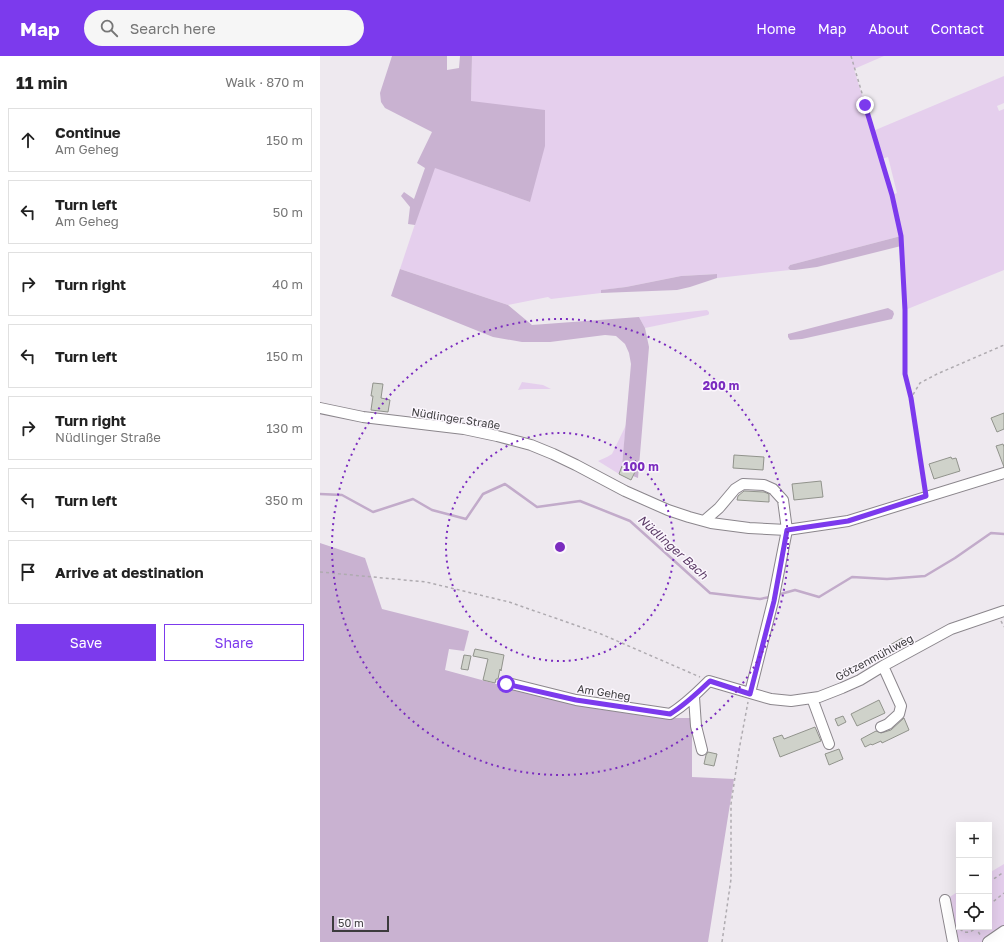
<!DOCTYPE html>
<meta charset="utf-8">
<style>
:root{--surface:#fff;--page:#f6f6f6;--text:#222;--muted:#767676;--line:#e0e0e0;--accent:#7c3aed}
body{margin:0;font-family:"Golos Text",sans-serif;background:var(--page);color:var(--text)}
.controls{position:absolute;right:12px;bottom:12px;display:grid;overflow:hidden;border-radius:0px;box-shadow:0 4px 16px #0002}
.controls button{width:36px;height:36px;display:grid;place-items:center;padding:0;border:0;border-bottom:1px solid var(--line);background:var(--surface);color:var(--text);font:20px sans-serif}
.scale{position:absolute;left:12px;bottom:10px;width:57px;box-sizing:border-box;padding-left:4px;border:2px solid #3c3b3d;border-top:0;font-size:11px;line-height:14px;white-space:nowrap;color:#3c3b3d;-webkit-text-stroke:3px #fbf6fd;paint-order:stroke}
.stop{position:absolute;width:12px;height:12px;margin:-9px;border:3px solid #7c3aed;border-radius:50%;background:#fff}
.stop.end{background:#7c3aed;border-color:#fff;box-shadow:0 1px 4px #0008}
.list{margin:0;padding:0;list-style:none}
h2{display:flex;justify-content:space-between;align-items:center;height:52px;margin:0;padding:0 16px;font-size:17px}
h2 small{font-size:13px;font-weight:400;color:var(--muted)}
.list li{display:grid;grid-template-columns:26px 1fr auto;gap:12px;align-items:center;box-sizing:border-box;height:64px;margin:0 8px 8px;padding:0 8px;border:1px solid var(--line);border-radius:0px}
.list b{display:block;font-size:15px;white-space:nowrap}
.list p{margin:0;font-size:13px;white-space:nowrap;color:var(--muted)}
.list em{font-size:13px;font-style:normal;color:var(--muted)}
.actions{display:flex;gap:8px;padding:12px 16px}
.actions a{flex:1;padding:9px 0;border:1px solid var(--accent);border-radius:0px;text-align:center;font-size:14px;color:var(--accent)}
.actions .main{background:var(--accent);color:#fff}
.icon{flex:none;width:22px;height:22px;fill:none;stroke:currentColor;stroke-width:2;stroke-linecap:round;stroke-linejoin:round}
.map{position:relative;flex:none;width:684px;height:886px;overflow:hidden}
header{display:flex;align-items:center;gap:24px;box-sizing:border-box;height:56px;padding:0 20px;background:var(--accent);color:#fff}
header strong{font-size:19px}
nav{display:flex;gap:22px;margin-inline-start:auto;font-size:14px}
.search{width:280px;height:36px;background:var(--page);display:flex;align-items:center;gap:10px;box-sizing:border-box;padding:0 14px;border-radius:22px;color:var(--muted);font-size:15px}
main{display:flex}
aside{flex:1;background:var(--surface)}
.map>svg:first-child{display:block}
.green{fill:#e5cfed}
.forest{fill:#c9b2d1}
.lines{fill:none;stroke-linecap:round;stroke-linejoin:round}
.stream{stroke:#c2abca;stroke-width:2.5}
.building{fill:#cfd2ca;stroke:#91938c}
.minor-casing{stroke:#8b868c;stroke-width:12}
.path{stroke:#afabb0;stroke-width:1.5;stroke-dasharray:3 3;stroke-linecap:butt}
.minor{stroke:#fff;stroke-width:10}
.route{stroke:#7c3aed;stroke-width:5}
.ring{fill:none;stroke:#7b2cbf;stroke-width:2;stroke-dasharray:2 4}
.labels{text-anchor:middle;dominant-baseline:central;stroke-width:3;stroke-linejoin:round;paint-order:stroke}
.street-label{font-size:11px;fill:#3c3b3d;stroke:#fbf6fd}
.water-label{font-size:12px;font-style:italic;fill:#5a3a65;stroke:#fbf6fd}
.centre{fill:#7b2cbf;stroke:#fbf6fd;stroke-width:2}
.ring-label{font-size:12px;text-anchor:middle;font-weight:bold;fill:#7b2cbf;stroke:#fbf6fd;stroke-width:3;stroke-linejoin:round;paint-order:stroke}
</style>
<header>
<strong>Map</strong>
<div class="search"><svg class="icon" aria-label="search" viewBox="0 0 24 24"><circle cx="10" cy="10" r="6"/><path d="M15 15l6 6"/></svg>Search here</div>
<nav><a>Home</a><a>Map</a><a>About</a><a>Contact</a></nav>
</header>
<main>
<aside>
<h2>11 min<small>Walk · 870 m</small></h2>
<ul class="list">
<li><svg class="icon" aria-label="ahead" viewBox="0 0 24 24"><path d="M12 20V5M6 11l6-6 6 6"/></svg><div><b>Continue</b><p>Am Geheg</p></div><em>150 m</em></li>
<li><svg class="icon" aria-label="left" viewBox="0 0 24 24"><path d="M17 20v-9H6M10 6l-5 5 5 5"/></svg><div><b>Turn left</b><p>Am Geheg</p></div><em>50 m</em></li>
<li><svg class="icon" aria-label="right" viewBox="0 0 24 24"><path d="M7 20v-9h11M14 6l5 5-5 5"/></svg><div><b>Turn right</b></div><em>40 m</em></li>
<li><svg class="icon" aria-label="left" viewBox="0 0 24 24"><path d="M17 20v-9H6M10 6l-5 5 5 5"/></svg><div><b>Turn left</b></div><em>150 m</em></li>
<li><svg class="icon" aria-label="right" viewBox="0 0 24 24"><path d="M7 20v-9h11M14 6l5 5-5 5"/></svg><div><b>Turn right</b><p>Nüdlinger Straße</p></div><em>130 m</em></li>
<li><svg class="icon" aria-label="left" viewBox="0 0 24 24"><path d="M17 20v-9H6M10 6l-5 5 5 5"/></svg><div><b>Turn left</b></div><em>350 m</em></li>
<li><svg class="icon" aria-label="arrive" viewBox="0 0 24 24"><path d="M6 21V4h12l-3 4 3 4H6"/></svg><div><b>Arrive at destination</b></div></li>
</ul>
<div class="actions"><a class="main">Save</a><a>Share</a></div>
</aside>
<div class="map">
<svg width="684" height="886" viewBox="0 0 684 886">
<rect width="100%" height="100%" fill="#eee9ef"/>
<!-- green -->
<path class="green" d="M152 0H564L534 13 553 75 684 20V47L677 50 679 55 684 53V214L585 254 581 180 572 139 577 137 568 101 561 103 571 139 581 180 470 209 468 212 470 214 397 222 396 218 361 220 306 231 282 234 281 237 231 243 228 241 188 249 80 213 114 111 210 146 151 45Z
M387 254 389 256V258L388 259 325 272 319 261Z
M202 326 223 329 231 333H204L198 334Z
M306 369 302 410 299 418 278 405 287 401 292 398Z
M684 808V872L662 886H637L628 842 639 835V871H669V817Z"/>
<!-- forest -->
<path class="forest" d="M72 0H127V14L139 12 140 0H152L151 45 225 54V90L210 146 115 112 95 169 88 168 90 151 81 140 84 136 94 143 105 112 97 107 112 76 65 52 61 46 60 37Z
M581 180V190L497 211 475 214H470L468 212 470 209Z
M80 213 188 249 212 269 319 261 325 272 329 291 318 422 313 420 315 417 302 410 311 308 309 297 305 288 296 280 285 279 230 286H202L173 281 71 240Z
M397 218V222L370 231 357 234 281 237V234L306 231 361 220Z
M568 252 573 255 574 258 572 263 482 283 470 284 468 281V278Z
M0 487 45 502 62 553 149 575 144 595 129 593 125 614 231 643 278 653 340 662H372V721L414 723 388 886H0Z"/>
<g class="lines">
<!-- stream -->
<path class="stream" d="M0 438 22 439 53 456 93 443 112 454 146 463 163 438 185 428 217 451 260 445 310 465 390 537 440 543 450 541
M457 539 475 534 499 541 532 521 567 523 605 520 635 502 671 477 684 478"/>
</g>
<!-- building -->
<path class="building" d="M53 327 63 328 61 342 70 344 68 356 51 354 53 340H51Z
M684 357V373L677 376 671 362Z
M683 388 684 391V411L676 390Z
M414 399 444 401 443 414 413 412Z
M631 401 632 403 636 402 640 415 614 423 609 408Z
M302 410 315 416 311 424 299 418Z
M501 425 503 441 474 444 472 428Z
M424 435 444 436 449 438V446L417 444 418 440Z
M582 582 586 589 574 595 570 589Z
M155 593 184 599 181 615 180 613 178 623H176L175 627 163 624 168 603 153 600Z
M144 599 151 600 148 614 141 613Z
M559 644 565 657 537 670 531 658Z
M523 660 526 666 518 670 515 663Z
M584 662 589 674 562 687 561 685 552 689 551 688 545 691 541 683 556 675 561 677 571 674Z
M495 671 501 685 460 701 453 682 462 679 464 683Z
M519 693 523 703 509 709 505 698Z
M388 696 397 698 394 710 384 708 386 699Z"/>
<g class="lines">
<!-- minor casing -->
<g class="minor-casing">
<path id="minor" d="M0 352 43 361 144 373 177 380 211 389 233 398 256 409 305 435 348 454 369 461 391 467 429 472 467 474 528 465 684 417
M384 465 399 452 415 433 423 428 444 429 453 433 463 444 467 474 466 479 453 545 430 637
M186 628 188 627 256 644 350 658C365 649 377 637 389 625L430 637 451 643 471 645 499 641 522 632 540 624 563 610 631 573 684 555
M374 641 376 670 382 694
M492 642 509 688
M561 671 568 668 579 658 581 650 563 610
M625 844 633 886
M668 886 684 875
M681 886 684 884"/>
</g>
<!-- path -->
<path class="path" d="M531 0 572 139 581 180 585 255V318L591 342
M605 433 591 342 600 327 617 318 684 289
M0 516 106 526 189 546 281 578 380 621
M681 565 684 571
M669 826 684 816
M639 849V851
M669 849 684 837
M655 871 661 880
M640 873C645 878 650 877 656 872
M402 886 411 823V748L419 694 428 646"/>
<!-- minor -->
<use href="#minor" class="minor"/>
</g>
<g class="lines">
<!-- route -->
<path class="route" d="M186 628 256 644 350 658C365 649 377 637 390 625L430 638 454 545 467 474 528 465 606 440 591 342 585 318V254L581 180 572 139 545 49"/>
</g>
<!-- distance rings -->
<g class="ring">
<circle cx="240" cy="491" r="114"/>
<circle cx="240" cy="491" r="228"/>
</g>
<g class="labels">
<!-- street labels -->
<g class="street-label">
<text transform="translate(136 362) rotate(9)">Nüdlinger Straße</text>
<text transform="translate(554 601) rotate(-28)">Götzenmühlweg</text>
<text transform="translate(284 636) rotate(9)">Am Geheg</text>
</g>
<!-- water labels -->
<g class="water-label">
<text transform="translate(353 491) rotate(42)">Nüdlinger Bach</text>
</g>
</g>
<circle cx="240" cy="491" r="6" class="centre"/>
<g class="ring-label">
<text x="401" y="334">200 m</text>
<text x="321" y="415">100 m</text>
</g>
</svg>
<div class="controls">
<button>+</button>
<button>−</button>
<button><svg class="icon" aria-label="locate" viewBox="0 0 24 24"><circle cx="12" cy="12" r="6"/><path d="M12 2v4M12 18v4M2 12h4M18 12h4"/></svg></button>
</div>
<div class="scale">50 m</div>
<div class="stop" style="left:186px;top:628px"></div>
<div class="stop end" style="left:545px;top:49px"></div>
</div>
</main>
